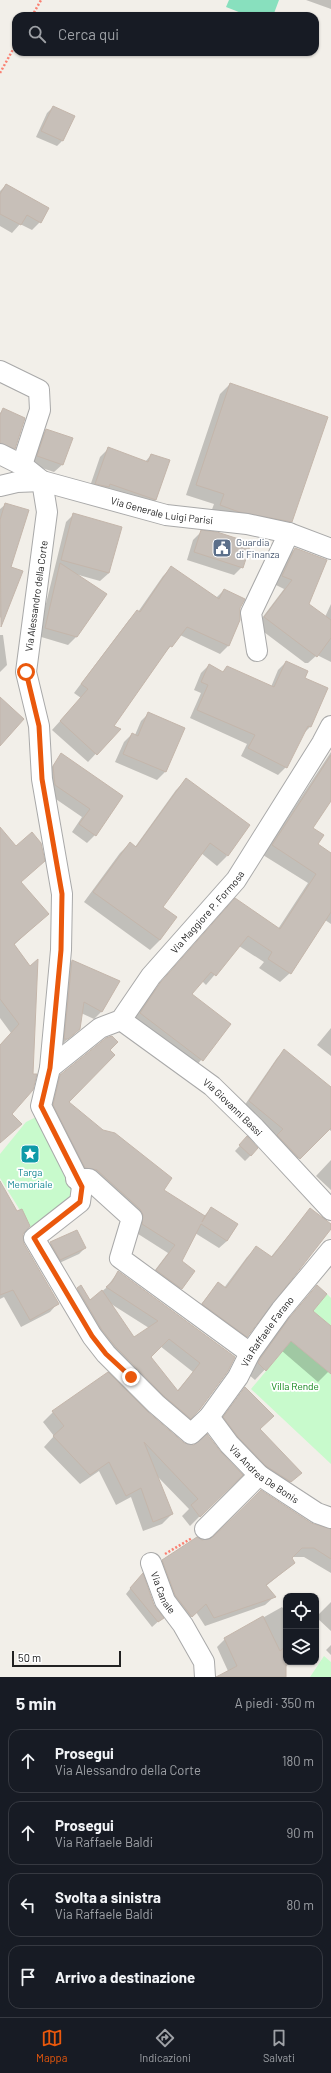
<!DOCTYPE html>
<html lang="it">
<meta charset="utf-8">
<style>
:root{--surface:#171b24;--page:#242831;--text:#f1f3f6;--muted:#9ea1a6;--line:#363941;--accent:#ea580c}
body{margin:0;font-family:Barlow,sans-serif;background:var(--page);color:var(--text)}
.controls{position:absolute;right:12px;bottom:12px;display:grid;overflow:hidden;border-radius:8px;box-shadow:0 1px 3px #0004}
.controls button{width:36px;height:36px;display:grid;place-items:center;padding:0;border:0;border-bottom:1px solid var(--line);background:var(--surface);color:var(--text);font:20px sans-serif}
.scale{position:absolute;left:12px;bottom:10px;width:109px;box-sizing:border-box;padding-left:4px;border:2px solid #222;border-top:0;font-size:11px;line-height:14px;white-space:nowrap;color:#222;-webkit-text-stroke:3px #fff;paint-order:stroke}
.stop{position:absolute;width:12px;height:12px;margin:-9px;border:3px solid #ea580c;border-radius:50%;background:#fff}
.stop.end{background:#ea580c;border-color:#fff;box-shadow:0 1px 4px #0008}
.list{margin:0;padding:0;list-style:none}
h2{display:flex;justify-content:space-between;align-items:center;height:52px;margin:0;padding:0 16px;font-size:17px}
h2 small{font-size:13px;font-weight:400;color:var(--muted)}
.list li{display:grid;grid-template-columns:26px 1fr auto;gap:12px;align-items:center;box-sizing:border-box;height:64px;margin:0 8px 8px;padding:0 8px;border:1px solid var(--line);border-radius:12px}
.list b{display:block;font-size:15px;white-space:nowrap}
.list p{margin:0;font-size:13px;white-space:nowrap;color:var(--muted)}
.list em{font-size:13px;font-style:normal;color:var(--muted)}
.icon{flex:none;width:22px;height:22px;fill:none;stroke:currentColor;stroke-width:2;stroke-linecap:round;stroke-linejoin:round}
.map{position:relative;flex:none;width:331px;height:1677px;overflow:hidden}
.search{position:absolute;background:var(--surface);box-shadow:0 1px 3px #0004;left:12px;right:12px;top:12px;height:44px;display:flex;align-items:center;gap:10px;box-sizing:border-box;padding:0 14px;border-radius:12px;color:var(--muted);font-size:15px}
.sheet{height:340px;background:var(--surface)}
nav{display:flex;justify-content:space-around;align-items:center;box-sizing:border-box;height:56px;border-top:1px solid var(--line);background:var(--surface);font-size:11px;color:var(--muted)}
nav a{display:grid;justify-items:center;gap:2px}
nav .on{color:var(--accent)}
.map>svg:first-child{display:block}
.park{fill:#c8facc}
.pitch{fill:#88e0be}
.shadow{fill:#0003;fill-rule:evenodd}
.building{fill:#c7bfb8;stroke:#c4b6ab;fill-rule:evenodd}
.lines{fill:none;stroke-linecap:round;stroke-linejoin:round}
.minor-casing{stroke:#a9a9a9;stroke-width:22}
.path{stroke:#fa8072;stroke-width:2.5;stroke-dasharray:2 2;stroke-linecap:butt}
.minor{stroke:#fff;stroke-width:20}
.route{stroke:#ea580c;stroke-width:5}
.labels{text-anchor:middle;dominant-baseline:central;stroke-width:3.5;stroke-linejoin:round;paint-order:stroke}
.street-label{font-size:10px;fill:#222;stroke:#fff}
.service-label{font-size:10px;fill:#4e5e75;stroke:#fff;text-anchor:start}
.culture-label{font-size:10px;fill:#0d838f;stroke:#fff}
.park-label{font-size:10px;fill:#0c8416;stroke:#fff}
</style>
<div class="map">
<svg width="331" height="1677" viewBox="0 0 331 1677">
<rect width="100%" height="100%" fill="#f2efe9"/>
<!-- park -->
<path class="park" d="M40 1115 82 1187 36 1236 0 1178V1154L26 1122Z
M327 1294 331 1298V1326L313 1311Z
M291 1341 329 1372 331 1370V1464L251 1389Z
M324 1656 331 1662V1677H310Z"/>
<!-- pitch -->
<path class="pitch" d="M229 0H279L273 16H249L226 7Z"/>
<!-- shadow -->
<path class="shadow" d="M306 0H331V9Z
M53 107 62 141 57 146 36 137 47 113Z
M6 185 40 222 32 230 20 224 12 233 0 226V191Z
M230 384 291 521 281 531 210 515 214 504 186 495 220 394Z
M4 409 14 448 6 456 0 453V413Z
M46 430 63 464 54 472 30 464 38 438Z
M108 449 145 462 151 455 169 461 156 500 147 508 88 492 100 457Z
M6 504 10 567 5 613 0 618V509Z
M74 514 109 573 100 581 75 574 77 636 68 645 38 636 66 522Z
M201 532 242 567 234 575 187 560 193 540Z
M295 549 308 604 325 617 331 604V662L317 655 308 663H305L256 626 284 589 274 584 286 557Z
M171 568 216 598 224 590 239 608 240 620 228 646 220 654 180 635 163 655 113 726 119 729 88 762 52 730 81 698 74 693 129 620 138 612 163 576Z
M0 635H3L7 665 0 672Z
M286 662 304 678 310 727 303 734 286 767 278 775 241 756 247 744 190 718 201 693 194 690 201 673 209 665 222 673 227 667 271 687 278 670Z
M149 713 183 728 165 772 157 780 115 762 124 742 132 734 135 735 141 721Z
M331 752V799L312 828 317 845 331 854V924L325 920 290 973 280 982 259 968 264 962 239 946 206 985 202 981 190 994 230 1024 193 1070 131 1023 151 994 226 909 278 929 308 883 263 855Z
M62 755 122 797 95 835 87 843 72 832 82 817 47 793 45 775Z
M186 780 227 856 217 866 201 853 162 907 160 940 150 950 84 902 120 853 130 843 135 847 176 790Z
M0 829 20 883 47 914 14 945 30 967 11 1114 0 1142V1045L11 1033 0 1018Z
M72 961 118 982 102 1011 94 1019 81 1013 79 1029 59 1047 64 969Z
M331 1028V1056L317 1045Z
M284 1051 331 1089V1131L309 1113 322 1135 291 1166 242 1109 277 1058Z
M61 1075 67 1102 163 1191 204 1216 211 1209 237 1225 227 1241 219 1248 195 1233 181 1261V1288L173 1296 149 1278 168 1253 135 1232 89 1178 46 1113 53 1083Z
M247 1138 251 1155 245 1161 235 1151Z
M331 1160V1190L316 1176Z
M0 1183 17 1213 22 1233 23 1244 58 1303 50 1312 21 1327 4 1297 0 1299Z
M310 1209 331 1228 247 1336 238 1345 194 1313 218 1283 224 1288 247 1257 256 1248 270 1258Z
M77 1231 85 1248 79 1254 55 1265 45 1249 51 1243Z
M118 1272 234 1357 200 1409 182 1426 156 1404 69 1297 78 1289 90 1301 106 1288ZM108 1302 149 1328 134 1339ZM160 1346 193 1372 177 1391 150 1357Z
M317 1286 312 1311 331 1327V1369L318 1382 282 1351 255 1380 248 1374 250 1370 280 1328Z
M108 1374 147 1413 183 1444 220 1453 241 1475 190 1526 182 1516 189 1509 156 1475 172 1514 162 1524 143 1531 131 1497 116 1505 99 1471 80 1484 44 1447 54 1436 43 1422 53 1412Z
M245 1389 259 1429 300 1473 283 1489 216 1425Z
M310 1524 331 1530V1573L304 1557H292L291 1558 294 1563 266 1586 274 1597 265 1605 205 1626 196 1612 182 1626 154 1570 163 1560 202 1541Z
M137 1580 162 1618 152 1627 126 1594Z
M331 1602V1631L316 1617Z
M282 1607 286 1612V1662H291L282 1670 219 1677 228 1671 217 1647 225 1639Z
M331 1645V1655L326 1650Z"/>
<!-- building -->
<path class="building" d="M53 106 75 116 63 141 41 131Z
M6 184 49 208 41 223 27 215 21 225 0 214V194Z
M230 383 328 417 292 522 239 512 220 505 224 494 196 485Z
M3 408 25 418 15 449 0 443V415Z
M46 429 73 438 63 465 37 456Z
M108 447 148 462 151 454 170 460 156 500 110 484 109 487 95 484Z
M5 503 29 510 11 567 23 571 1 627 0 520Z
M73 513 122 527 109 573 61 560Z
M201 530 217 532 251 543 243 568 194 552Z
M295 548 327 560 309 604 331 620V638L317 657 264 617 292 580 282 576Z
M60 563 107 594 77 637 45 628Z
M171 566 219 599 224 589 245 599 240 608V620L229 646 187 627 172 647 170 646 114 726 121 729 97 755 60 721 88 689 81 684 137 610 140 612Z
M286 661 308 671 305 678 328 688 311 727 308 726 287 768 248 748 255 735 197 710 208 685 201 682 209 664 223 672 227 666 274 687Z
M0 697 24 719 0 746Z
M148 712 185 728 166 772 123 754 132 733 138 736Z
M61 753 123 796 96 836 79 824 90 809 55 785 53 766Z
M331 755V801L313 828 324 835 318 844 331 853V912L291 974 268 959 272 952 248 936 216 976 211 972 192 994 231 1024 203 1061 140 1013 160 983 235 898 280 929 316 874 272 845Z
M186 778 250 825 228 856 210 843 163 907 177 917 160 940 93 892 130 842 136 847Z
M0 827 16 846 32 832 41 843 45 861 21 882 49 914 14 944 30 966 38 959 33 1074H37L33 1090 12 1114 22 1124 0 1143V1045L19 1024 0 999Z
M72 960 120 981 102 1012 84 1002 80 1029 68 1039H64Z
M112 1036 118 1042 110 1050 115 1055 69 1102 103 1130 115 1133 172 1178 164 1190 205 1216 202 1222 211 1207 238 1224 227 1241 201 1224 182 1261 195 1271 182 1289 156 1270 175 1245 142 1224 143 1215 140 1209 97 1170 85 1168 53 1105 60 1075 106 1038Z
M284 1049 331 1087V1128L300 1159 277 1135 283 1129 249 1101Z
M247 1136 258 1148 251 1156 239 1145Z
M0 1181 17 1211 22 1209 30 1226 23 1234 24 1244 59 1304 30 1320 13 1290 0 1295Z
M310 1208 331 1224V1229L247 1337 202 1304 218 1282 226 1288 256 1246 272 1257Z
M77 1230 86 1248 60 1260 50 1242Z
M118 1271 235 1357 228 1371 200 1409 191 1419 164 1396 115 1346 102 1330 77 1288 81 1285 90 1300 102 1290 134 1337 158 1321 106 1287 112 1282ZM169 1339 200 1363 178 1391 151 1357Z
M317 1285 327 1294 313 1311 331 1326V1374L291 1341 266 1371 258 1363 260 1359 290 1317Z
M108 1372 148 1412 184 1443 194 1445 207 1434 221 1452 243 1475 200 1517 191 1505 198 1499 144 1442 173 1514 153 1522 141 1488 126 1496 109 1462 90 1475 53 1436 64 1426 52 1411Z
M245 1387 274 1416 260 1429 302 1473 291 1482 266 1466 238 1437 223 1417Z
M261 1490 311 1523 331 1529V1559L314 1548H302L292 1558 295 1563 266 1585 276 1597 214 1618 206 1604 192 1617 175 1595 162 1560 197 1537 202 1540 213 1537Z
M143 1573 154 1605 164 1618 158 1622 130 1588Z
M263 1616 280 1651 286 1646V1677H216L237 1666 224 1638Z"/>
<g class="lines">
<!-- minor casing -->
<g class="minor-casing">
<g id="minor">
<path d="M0 371 39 390 40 410 22 465"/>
<path id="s1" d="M0 454 22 465 42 481 166 515 247 524 289 533 331 549"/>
<path id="s2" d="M42 481 47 512 26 672 39 726 42 779 62 894 61 950 50 1068 41 1106 82 1187 80 1202 34 1238 92 1336 106 1354 156 1404 191 1434 209 1417 238 1377 250 1353 281 1310 331 1250"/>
<path d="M0 486 17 482 42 481"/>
<path d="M257 651 251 613 289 533"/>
<path id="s3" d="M121 1020 212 1086 255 1128 331 1210"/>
<path id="s4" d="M50 1068 100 1028 121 1020 151 976 236 880 322 743 331 726"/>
<path d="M76 1179H89L132 1218 120 1258 250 1353"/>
<path id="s5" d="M209 1417 229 1444 259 1475 317 1513 331 1518"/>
<path d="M205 1529 259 1475"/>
<path id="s6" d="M151 1563 165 1601 183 1625 204 1662 205 1677"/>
</g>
</g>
<!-- path -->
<path class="path" d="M32 16 41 0
M0 73 16 44
M165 1554 192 1538"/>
<!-- minor -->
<use href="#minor" class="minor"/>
</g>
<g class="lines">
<!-- route -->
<path class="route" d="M26 672 39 726 42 779 62 894 61 950 50 1068 41 1106 82 1187 80 1202 34 1238 92 1336 106 1354 131 1377"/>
</g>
<!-- icons -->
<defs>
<g id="civic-square" transform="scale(1)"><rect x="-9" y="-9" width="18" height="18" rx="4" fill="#5c6f8a" stroke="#fff"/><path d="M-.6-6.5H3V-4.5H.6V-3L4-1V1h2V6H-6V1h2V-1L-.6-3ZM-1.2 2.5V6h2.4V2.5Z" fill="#fff"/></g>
<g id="sight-square" transform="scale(1)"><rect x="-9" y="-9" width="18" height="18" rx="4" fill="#0f9aa8" stroke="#fff"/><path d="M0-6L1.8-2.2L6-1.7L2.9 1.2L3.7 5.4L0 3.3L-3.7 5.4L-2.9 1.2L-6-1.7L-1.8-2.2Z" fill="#fff"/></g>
</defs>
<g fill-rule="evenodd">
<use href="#civic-square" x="222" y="548"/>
<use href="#sight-square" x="30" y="1154"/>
</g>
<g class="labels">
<!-- street labels -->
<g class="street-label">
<text stroke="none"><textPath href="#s1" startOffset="174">Via Generale Luigi Parisi</textPath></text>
<text transform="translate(36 596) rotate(-82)">Via Alessandro della Corte</text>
<text stroke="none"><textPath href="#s4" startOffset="225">Via Maggiore P. Formosa</textPath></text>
<text stroke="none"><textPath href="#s3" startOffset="142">Via Giovanni Bassi</textPath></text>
<text stroke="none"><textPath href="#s2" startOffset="1178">Via Raffaele Farano</textPath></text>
<text stroke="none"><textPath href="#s5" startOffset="80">Via Andrea De Bonis</textPath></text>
<text stroke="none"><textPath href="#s6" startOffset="32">Via Canale</textPath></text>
</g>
<!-- service labels -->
<g class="service-label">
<text x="236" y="542">Guardia<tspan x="236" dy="12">di Finanza</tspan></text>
</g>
<!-- culture labels -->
<g class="culture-label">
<text x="30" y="1172">Targa<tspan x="30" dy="12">Memoriale</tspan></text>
</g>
<!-- park labels -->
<g class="park-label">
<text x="295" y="1386">Villa Rende</text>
</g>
</g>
</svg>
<div class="controls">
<button><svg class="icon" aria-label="locate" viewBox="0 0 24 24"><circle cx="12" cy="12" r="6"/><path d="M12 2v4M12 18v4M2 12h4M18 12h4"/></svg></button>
<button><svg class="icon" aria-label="layers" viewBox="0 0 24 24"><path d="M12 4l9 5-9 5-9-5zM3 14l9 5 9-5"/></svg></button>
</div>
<div class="scale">50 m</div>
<div class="stop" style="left:26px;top:672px"></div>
<div class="stop end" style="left:131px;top:1377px"></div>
<div class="search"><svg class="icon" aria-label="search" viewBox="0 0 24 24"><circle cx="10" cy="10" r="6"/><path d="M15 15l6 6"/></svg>Cerca qui</div>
</div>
<section class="sheet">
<h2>5 min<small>A piedi · 350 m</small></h2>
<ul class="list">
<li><svg class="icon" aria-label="ahead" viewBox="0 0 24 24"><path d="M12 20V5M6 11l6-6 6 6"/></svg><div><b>Prosegui</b><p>Via Alessandro della Corte</p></div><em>180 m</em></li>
<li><svg class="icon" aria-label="ahead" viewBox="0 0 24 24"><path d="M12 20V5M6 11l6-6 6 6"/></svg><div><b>Prosegui</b><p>Via Raffaele Baldi</p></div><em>90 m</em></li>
<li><svg class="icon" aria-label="left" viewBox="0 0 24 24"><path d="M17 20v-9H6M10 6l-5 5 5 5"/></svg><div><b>Svolta a sinistra</b><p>Via Raffaele Baldi</p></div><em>80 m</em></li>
<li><svg class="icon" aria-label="arrive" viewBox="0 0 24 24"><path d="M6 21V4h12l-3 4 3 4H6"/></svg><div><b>Arrivo a destinazione</b></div></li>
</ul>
</section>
<nav>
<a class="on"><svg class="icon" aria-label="map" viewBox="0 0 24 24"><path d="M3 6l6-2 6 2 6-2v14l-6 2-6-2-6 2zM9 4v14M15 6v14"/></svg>Mappa</a>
<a><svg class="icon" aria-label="directions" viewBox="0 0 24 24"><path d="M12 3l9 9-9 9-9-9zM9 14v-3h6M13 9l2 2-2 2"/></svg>Indicazioni</a>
<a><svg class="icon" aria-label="saved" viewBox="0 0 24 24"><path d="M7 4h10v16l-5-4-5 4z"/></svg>Salvati</a>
</nav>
